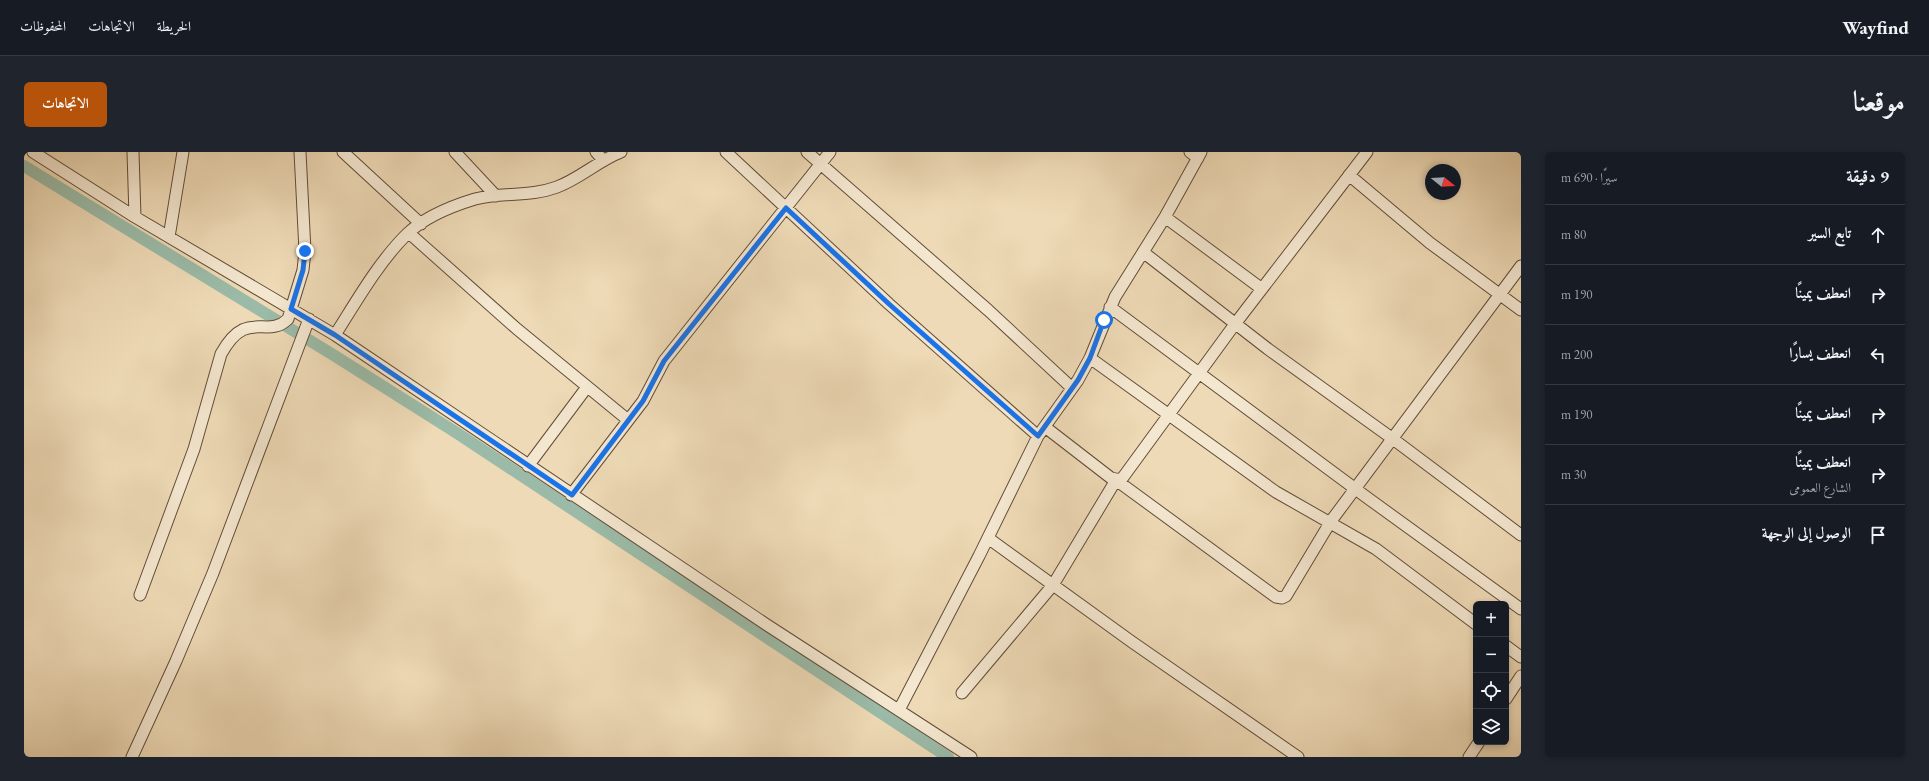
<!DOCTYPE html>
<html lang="ar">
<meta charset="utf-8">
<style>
:root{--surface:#171b24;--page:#20242c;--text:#f1f3f6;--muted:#9ea1a6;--line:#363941;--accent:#b45309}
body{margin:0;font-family:"EB Garamond",Amiri,serif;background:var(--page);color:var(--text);direction:rtl}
.controls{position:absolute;right:12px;bottom:12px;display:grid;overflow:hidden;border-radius:6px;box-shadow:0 2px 6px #0003}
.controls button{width:36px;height:36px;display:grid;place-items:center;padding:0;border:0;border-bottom:1px solid var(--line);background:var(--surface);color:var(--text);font:20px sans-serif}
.compass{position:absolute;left:1401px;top:12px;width:36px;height:36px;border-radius:50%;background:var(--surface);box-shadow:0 2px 6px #0003;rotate:108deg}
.stop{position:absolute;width:12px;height:12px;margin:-9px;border:3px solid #1a73e8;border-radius:50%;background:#fff}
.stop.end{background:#1a73e8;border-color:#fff;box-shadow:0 1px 4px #0008}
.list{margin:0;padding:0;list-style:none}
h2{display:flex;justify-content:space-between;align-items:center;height:52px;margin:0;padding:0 16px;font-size:17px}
h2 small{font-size:13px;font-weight:400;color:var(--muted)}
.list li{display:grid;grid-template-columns:26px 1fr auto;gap:12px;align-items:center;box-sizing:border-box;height:60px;padding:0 16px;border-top:1px solid var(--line)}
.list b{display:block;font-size:15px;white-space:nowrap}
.list p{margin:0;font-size:13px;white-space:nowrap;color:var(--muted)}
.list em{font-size:13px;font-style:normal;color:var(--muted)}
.icon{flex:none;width:22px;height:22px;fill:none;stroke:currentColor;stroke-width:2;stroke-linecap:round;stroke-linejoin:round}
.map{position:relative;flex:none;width:1497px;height:605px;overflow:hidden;direction:ltr;border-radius:6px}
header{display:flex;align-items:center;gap:24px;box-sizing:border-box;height:56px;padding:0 20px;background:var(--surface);border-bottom:1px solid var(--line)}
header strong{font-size:19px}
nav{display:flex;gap:22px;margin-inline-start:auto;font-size:14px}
.intro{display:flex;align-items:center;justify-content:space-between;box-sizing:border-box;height:96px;padding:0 24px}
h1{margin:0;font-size:28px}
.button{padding:10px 18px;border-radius:6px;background:var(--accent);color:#fff;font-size:14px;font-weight:700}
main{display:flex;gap:24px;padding:0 24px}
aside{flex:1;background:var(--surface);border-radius:6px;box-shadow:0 2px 6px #0003}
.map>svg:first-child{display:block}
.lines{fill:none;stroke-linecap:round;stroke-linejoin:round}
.canal{stroke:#9bbba8;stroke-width:12}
.street-casing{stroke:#634c38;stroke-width:13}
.street{stroke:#f4e7d0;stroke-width:11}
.route{stroke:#1a73e8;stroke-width:5}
</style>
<header>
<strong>Wayfind</strong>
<nav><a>الخريطة</a><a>الاتجاهات</a><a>المحفوظات</a></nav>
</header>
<div class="intro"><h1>موقعنا</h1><a class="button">الاتجاهات</a></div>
<main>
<aside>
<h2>9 دقيقة<small>سيرًا · 690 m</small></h2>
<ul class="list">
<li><svg class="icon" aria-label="ahead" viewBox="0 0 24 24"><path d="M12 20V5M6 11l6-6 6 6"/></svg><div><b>تابع السير</b></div><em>80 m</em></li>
<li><svg class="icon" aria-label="right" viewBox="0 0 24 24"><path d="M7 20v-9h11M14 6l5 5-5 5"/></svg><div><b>انعطف يمينًا</b></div><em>190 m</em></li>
<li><svg class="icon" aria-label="left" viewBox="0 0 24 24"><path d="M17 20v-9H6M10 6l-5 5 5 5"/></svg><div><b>انعطف يسارًا</b></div><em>200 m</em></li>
<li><svg class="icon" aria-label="right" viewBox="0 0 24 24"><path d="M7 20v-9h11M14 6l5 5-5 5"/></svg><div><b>انعطف يمينًا</b></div><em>190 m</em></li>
<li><svg class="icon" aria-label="right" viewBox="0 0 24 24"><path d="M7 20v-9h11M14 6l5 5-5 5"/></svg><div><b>انعطف يمينًا</b><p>الشارع العمومى</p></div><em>30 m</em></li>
<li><svg class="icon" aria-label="arrive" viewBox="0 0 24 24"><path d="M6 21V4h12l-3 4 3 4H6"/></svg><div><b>الوصول إلى الوجهة</b></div></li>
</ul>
</aside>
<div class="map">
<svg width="1497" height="605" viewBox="0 0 1497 605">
<rect width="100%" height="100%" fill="#eedab6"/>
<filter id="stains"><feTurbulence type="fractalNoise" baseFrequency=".005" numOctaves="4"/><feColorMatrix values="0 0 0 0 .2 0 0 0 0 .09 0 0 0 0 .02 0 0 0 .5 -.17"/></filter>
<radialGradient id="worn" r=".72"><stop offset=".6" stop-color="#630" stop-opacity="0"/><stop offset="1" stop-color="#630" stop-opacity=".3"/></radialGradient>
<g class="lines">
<!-- canal -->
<path class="canal" d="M0 14 311 204 433 281 924 605"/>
<!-- street casing -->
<g class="street-casing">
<path id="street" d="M9 0 111 65 311 183 743 473 947 605
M109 0 111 65
M319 0 397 72
M431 0 472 44
M572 0 579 8
M702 0 865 152 1014 284
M783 0 964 158 1048 236
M1166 0 1174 6
M1325 23 1406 91 1497 158
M1141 65 1238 137
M385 81 493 177 604 268
M145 85 159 0
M1119 100 1244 197 1369 287 1497 383
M1086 155 1345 347 1497 457
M311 183C332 150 354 111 382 83 399 66 428 54 451 47 478 40 506 45 533 35 555 27 574 9 597 0
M1066 206 1252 340 1352 397 1452 472
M1021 275 1087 326 1097 328 1211 172 1343 0
M504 314 563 235
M547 343 619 249 640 209 806 0
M964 386 1108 490 1274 605
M116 443 170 297 197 202C223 155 243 188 264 167L279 118 281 99 276 0
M1482 494 1497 505
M938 541 1029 433 1092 328 1252 445 1258 446 1262 444 1307 369 1497 114
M1482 547 1497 524
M875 558 955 404 1014 284 1054 228 1066 206 1091 145 1141 65 1177 0
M108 605 152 509 189 421 285 167
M1445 605 1455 590"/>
</g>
<!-- street -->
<use href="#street" class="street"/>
</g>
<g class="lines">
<!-- route -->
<path class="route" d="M281 99 279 118 267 157 311 183 548 343 619 249 640 209 762 56 865 152 1014 284 1054 228 1066 206 1080 168"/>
</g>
<rect width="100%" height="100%" filter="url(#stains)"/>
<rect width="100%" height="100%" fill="url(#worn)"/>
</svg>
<div class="controls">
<button>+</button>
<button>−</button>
<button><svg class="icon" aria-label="locate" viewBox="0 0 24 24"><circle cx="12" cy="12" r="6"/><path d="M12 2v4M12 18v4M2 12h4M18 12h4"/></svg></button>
<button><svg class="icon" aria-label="layers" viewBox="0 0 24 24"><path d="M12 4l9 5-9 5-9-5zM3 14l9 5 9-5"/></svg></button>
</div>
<svg class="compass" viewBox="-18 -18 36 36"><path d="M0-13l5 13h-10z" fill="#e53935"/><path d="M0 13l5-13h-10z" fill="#9ea1a6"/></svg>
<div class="stop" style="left:1080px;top:168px"></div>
<div class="stop end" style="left:281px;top:99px"></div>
</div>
</main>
